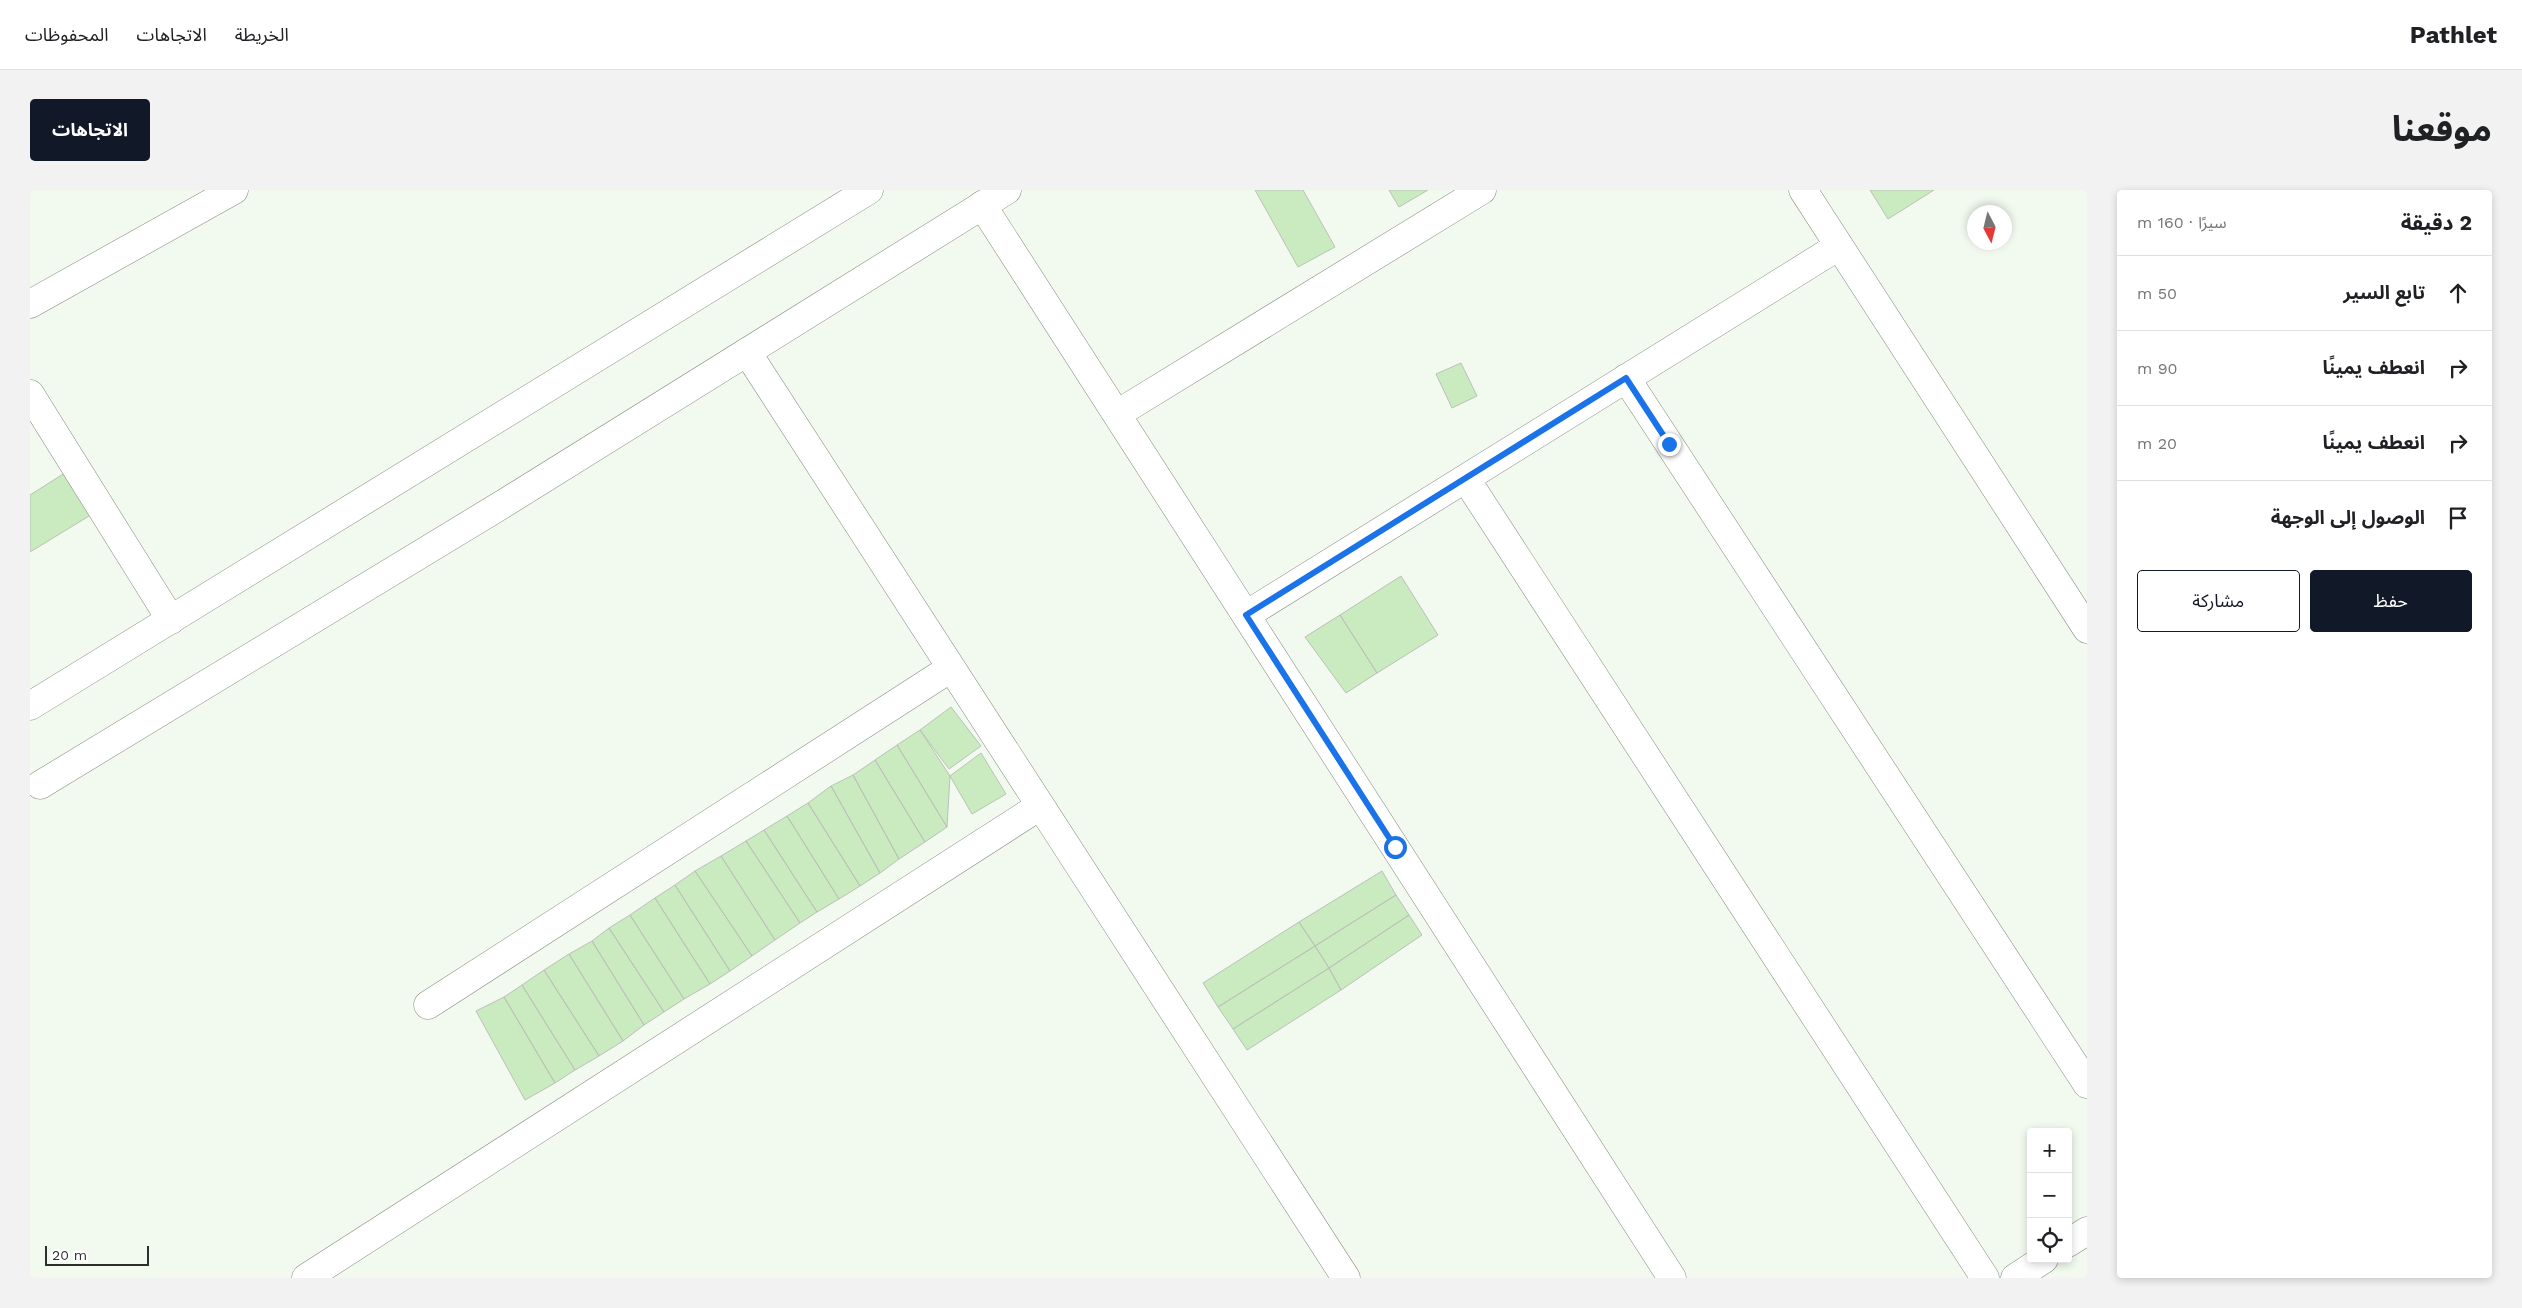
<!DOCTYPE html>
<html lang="ar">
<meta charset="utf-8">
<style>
:root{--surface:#fff;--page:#f2f2f2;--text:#202124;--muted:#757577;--line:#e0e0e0;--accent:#111827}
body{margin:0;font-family:"Work Sans","Noto Sans Arabic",sans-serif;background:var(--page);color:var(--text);direction:rtl}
.controls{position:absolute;right:15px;bottom:15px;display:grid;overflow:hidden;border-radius:5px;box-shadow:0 2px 8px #0003}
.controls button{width:45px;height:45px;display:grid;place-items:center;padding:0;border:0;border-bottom:1px solid var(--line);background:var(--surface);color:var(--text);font:25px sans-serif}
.compass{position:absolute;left:1937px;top:15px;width:45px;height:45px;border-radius:50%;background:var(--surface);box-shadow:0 2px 8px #0003;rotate:173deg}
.scale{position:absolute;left:15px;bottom:12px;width:104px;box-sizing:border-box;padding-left:5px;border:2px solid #2d2f2c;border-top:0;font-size:14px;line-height:18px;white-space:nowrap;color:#2d2f2c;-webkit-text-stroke:4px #fff;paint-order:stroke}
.stop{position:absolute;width:15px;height:15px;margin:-11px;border:4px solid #1a73e8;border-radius:50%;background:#fff}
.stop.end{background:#1a73e8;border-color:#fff;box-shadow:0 1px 5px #0008}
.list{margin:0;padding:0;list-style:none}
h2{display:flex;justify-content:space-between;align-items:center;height:65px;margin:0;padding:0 20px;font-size:21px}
h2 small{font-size:16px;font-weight:400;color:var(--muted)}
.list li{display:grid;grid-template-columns:32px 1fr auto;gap:15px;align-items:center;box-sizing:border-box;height:75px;padding:0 20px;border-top:1px solid var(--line)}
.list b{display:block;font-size:19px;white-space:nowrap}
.list em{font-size:16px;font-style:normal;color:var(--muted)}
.actions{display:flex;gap:10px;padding:15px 20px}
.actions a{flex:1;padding:11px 0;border:1px solid var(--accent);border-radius:5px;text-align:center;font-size:18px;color:var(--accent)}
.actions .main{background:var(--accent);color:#fff}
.icon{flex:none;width:28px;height:28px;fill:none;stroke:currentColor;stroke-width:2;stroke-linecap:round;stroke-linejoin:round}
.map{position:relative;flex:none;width:2057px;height:1088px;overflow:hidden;direction:ltr;border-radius:5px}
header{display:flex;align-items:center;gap:30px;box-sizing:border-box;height:70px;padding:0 25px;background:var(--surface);border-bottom:1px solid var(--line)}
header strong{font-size:24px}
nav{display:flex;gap:28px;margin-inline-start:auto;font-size:18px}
.intro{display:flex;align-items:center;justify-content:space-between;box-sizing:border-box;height:120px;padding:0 30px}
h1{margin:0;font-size:35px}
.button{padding:12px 22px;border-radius:5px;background:var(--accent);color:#fff;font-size:18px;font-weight:700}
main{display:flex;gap:30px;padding:0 30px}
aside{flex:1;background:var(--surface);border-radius:5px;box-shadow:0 2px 8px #0003}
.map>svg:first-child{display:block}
.building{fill:#caeabf;stroke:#bac1b8}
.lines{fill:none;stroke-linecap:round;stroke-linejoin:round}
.minor-casing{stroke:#858b82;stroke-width:29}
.tertiary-casing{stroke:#858b82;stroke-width:29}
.minor{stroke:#fff;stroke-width:28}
.tertiary{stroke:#fff;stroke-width:28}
.route{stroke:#1a73e8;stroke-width:6}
</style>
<header>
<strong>Pathlet</strong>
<nav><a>الخريطة</a><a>الاتجاهات</a><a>المحفوظات</a></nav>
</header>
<div class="intro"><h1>موقعنا</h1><a class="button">الاتجاهات</a></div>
<main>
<aside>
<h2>2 دقيقة<small>سيرًا · 160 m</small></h2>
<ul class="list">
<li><svg class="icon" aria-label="ahead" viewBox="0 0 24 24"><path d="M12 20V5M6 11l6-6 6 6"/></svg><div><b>تابع السير</b></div><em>50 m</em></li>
<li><svg class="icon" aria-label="right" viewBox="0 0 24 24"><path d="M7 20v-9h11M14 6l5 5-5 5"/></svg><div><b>انعطف يمينًا</b></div><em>90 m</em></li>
<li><svg class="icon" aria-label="right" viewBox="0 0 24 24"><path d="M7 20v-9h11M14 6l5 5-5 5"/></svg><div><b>انعطف يمينًا</b></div><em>20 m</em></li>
<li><svg class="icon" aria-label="arrive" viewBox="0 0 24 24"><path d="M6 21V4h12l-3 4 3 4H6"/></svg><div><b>الوصول إلى الوجهة</b></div></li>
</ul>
<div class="actions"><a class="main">حفظ</a><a>مشاركة</a></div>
</aside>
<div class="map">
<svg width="2057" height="1088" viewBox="0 0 2057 1088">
<rect width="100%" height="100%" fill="#f2f9ef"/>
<!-- building -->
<path class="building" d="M1225 0H1273L1305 57 1268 77Z
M1359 0H1398L1369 17Z
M1840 0H1904L1858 29Z
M1431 173 1447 206 1422 218 1406 184Z
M38 281 64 323 0 362V305Z
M1371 386 1408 445 1347 483 1310 425Z
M1310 425 1347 483 1316 503 1275 447Z
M921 517 951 556 919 579 890 540Z
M890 540 920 586 917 637 867 555Z
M867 555 917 637 895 652 845 570Z
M951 563 976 604 942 624 920 586Z
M845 570 895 652 869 669 823 585Z
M823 585 869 669 850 683 801 596Z
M801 596 850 683 830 696 778 613Z
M778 613 830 696 809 709 757 626Z
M757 626 809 709 787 722 734 640Z
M734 640 787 722 770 733 716 651Z
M716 651 770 733 745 750 691 666Z
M691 666 745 750 722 766 665 681Z
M665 681 722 766 700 781 645 695Z
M1352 681 1366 705 1285 756 1269 732Z
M645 695 700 781 680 794 625 708Z
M1366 705 1379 725 1299 778 1285 756Z
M625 708 680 794 654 809 600 725Z
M600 725 654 809 634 822 579 738Z
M1379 725 1392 745 1311 800 1299 778Z
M1269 732 1285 756 1188 817 1173 793Z
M579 738 634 822 614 835 562 751Z
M562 751 614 835 593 851 539 764Z
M1285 756 1299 778 1203 839 1188 817Z
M539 764 593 851 569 866 514 780Z
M1299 778 1311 800 1217 860 1203 839Z
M514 780 569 866 545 880 492 795Z
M492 795 545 880 525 893 474 807Z
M474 807 525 893 495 910 446 821Z"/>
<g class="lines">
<!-- minor casing -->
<g class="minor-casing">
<path id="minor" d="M1773 0 2057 439
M952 15 1642 1088
M0 114 204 0
M717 162 1316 1088
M1596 188 2057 894
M0 204 141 430
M1087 224 1452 0
M1436 289 1955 1088
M1216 425 1809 56
M398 815 921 478
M2038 1053 2057 1041
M276 1088 1010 616
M1985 1088 2014 1069"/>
</g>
<!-- tertiary casing -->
<g class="tertiary-casing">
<path id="tertiary" d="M0 516 839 0
M10 595 473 314 977 0"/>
</g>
<!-- minor -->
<use href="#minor" class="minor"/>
<!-- tertiary -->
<use href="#tertiary" class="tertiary"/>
</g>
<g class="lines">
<!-- route -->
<path class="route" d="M1365 657 1216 425 1596 188 1639 254"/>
</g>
</svg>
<div class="controls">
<button>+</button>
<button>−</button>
<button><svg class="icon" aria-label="locate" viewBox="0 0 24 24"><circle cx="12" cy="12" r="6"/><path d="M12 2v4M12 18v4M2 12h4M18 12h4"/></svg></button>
</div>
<svg class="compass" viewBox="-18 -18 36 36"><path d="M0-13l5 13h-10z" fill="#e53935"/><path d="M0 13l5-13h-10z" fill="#757577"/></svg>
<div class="scale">20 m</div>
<div class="stop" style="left:1365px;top:657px"></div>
<div class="stop end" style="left:1639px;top:254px"></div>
</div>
</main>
